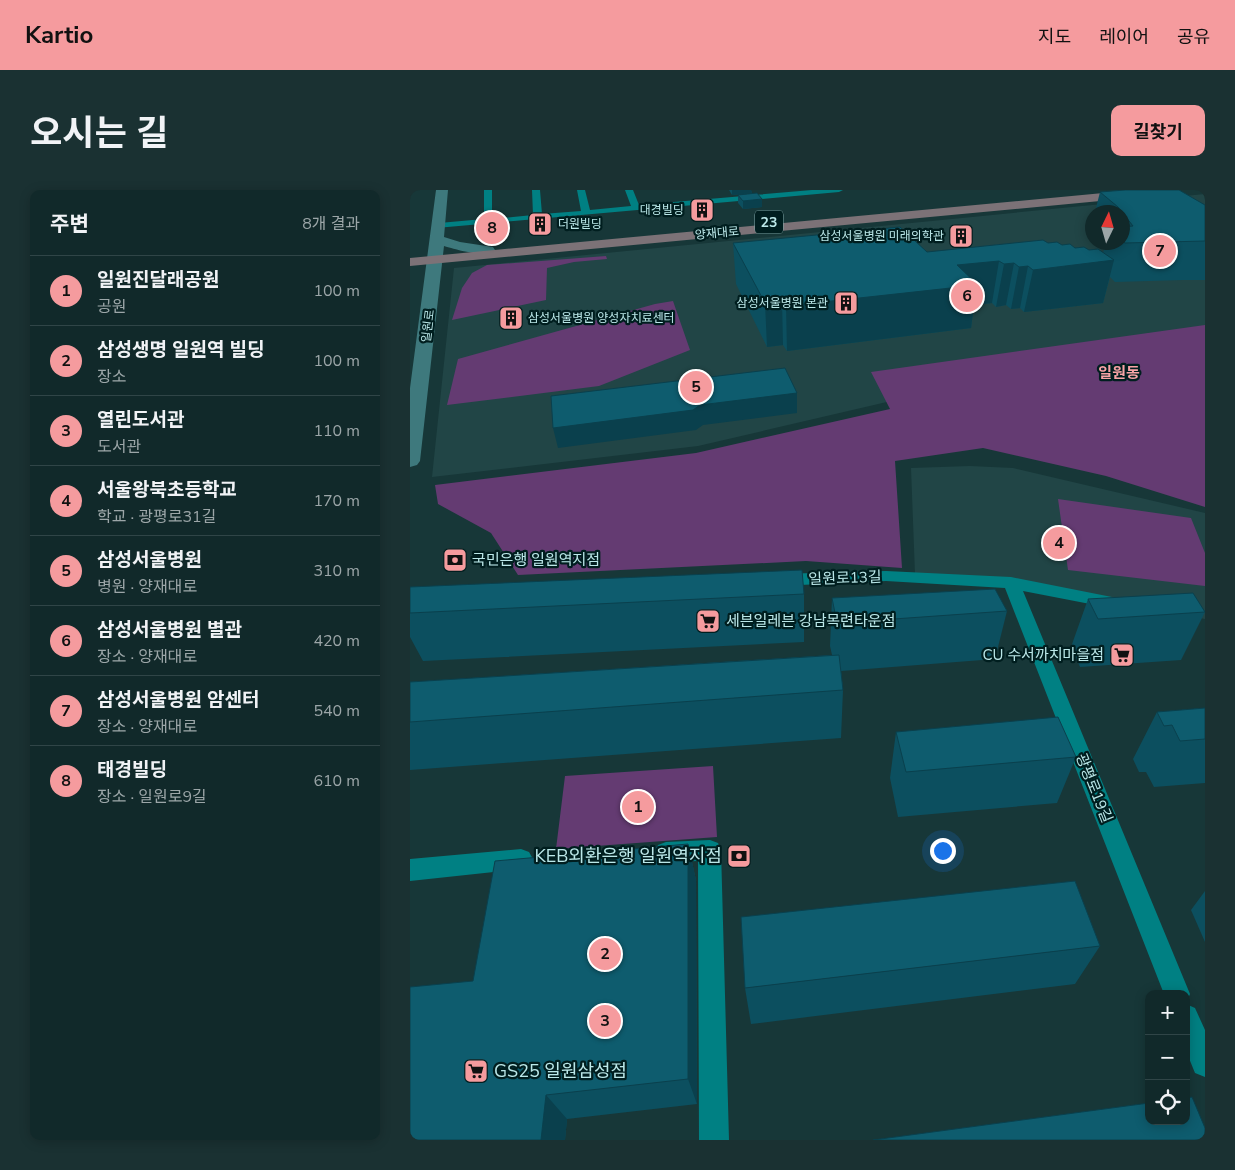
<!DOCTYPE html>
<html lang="ko">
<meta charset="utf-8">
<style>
:root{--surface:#11292a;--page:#1a3132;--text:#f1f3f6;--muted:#9ca6a8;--line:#304547;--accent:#f59b9e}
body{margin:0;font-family:"Nunito Sans","Noto Sans KR",sans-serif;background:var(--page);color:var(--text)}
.controls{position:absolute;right:15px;bottom:15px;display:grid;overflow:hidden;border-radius:10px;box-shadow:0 2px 12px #0003}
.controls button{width:45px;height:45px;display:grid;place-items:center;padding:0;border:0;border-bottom:1px solid var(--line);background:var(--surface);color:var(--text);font:25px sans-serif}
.compass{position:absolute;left:675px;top:15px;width:45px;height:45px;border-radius:50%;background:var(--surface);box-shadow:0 2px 12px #0003;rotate:5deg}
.you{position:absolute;left:532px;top:660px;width:18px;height:18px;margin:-12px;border:4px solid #fff;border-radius:50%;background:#1a73e8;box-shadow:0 0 0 8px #1a73e833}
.badge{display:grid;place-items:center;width:32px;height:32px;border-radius:50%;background:var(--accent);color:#111;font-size:16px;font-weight:700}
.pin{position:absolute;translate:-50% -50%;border:2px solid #fff;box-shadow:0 1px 5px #0006}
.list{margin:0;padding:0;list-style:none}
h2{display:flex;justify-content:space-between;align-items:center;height:65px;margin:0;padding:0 20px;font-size:21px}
h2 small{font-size:16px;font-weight:400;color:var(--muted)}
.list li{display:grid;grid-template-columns:32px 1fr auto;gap:15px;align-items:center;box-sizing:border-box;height:70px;padding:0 20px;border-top:1px solid var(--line)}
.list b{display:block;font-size:19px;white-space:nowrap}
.list p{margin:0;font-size:16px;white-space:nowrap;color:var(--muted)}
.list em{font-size:16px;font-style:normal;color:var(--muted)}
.icon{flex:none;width:28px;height:28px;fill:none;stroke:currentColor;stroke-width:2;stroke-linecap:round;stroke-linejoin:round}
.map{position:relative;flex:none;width:795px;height:950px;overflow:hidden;border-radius:10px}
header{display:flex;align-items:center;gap:30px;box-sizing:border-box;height:70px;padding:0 25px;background:var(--accent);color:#111}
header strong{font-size:24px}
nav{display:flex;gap:28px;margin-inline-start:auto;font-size:18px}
.intro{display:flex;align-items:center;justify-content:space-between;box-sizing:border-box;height:120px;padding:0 30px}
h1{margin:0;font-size:35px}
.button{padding:12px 22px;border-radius:10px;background:var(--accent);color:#111;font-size:18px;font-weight:700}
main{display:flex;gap:30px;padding:0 30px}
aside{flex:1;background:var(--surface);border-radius:10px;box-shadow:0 2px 12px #0003}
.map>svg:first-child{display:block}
.built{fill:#214546;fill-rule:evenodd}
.green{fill:#643b72}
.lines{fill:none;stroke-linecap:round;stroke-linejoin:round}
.street{fill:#008083;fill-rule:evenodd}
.secondary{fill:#3e797d;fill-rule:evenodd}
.primary{fill:#7c7277;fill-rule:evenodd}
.wall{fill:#0c4f5f}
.shaded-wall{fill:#0a404d}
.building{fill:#0e5c6e;stroke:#0a404d}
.labels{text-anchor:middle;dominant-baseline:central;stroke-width:4.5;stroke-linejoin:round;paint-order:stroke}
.far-poi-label{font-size:12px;fill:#bbe8e9;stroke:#001e1f;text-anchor:end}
.far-street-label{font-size:12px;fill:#bbe8e9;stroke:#001e1f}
.shield{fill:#001e1f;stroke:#83abac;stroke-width:1}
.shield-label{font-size:14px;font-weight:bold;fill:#bbe8e9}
.far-quarter-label{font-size:15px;font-weight:bold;fill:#f8a4a6;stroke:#001e1f}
.poi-label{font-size:15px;fill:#bbe8e9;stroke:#001e1f;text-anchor:start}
.street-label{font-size:15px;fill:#bbe8e9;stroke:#001e1f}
.near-poi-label{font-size:18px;fill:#bbe8e9;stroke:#001e1f;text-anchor:end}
</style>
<header>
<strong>Kartio</strong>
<nav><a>지도</a><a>레이어</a><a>공유</a></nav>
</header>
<div class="intro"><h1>오시는 길</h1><a class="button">길찾기</a></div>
<main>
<aside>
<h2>주변<small>8개 결과</small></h2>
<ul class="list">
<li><span class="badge">1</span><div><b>일원진달래공원</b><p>공원</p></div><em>100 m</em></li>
<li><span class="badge">2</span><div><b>삼성생명 일원역 빌딩</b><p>장소</p></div><em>100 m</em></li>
<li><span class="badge">3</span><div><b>열린도서관</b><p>도서관</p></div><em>110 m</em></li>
<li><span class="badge">4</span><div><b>서울왕북초등학교</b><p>학교 · 광평로31길</p></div><em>170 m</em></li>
<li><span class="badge">5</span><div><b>삼성서울병원</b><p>병원 · 양재대로</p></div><em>310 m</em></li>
<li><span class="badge">6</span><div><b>삼성서울병원 별관</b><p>장소 · 양재대로</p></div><em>420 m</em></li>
<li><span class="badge">7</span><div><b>삼성서울병원 암센터</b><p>장소 · 양재대로</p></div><em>540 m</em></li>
<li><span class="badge">8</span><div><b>태경빌딩</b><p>장소 · 일원로9길</p></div><em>610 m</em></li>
</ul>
</aside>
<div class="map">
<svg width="795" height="950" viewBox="0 0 795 950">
<rect width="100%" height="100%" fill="#173738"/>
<!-- built -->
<path class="built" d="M795 4V138L288 256 22 287 44 78ZM682 22H712V52H682Z
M560 276 603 278 795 323V429L601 390 505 384 501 278Z"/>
<!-- green -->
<path class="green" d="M196 66 197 69 164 72 137 78 136 110 42 130 52 98 62 83 77 75Z
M263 111 280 160 189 196 37 215 48 169 245 114Z
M795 135V317L696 286 573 258 485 271 492 378 396 371 108 385 81 343 28 314 25 295 286 263 480 219 461 182Z
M648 309 781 328 795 363V396L658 380Z
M303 576 307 647 146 659 155 586Z"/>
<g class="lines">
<!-- street -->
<path class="street" d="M74 0H82V29L123 25 122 0H130L132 24 171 21 167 0H175L180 20 221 16 215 0H223L229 15 402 0H433L429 2 26 38V34L29 33 74 29Z
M476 381 601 387 712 409 715 413 712 417 706 419 613 401 780 804 776 813V804H754L595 398 476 391 368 396 362 394 360 390 362 386 368 384Z
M300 650 308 653 311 660 319 950H289L288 671 256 672 248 669 245 662 248 655 256 652Z
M111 659 119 662 123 669 119 676 111 679 0 691V669Z
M776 814 785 818 795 840V887L785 883 776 861Z"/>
<!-- secondary -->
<path class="secondary" d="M26 0H38L34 47 50 52 83 57 85 60C78 69 44 59 34 56L10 271 7 275 0 277V198Z"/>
<!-- primary -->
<path class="primary" d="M725 0H770L764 4 0 76V68Z"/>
</g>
<!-- wall -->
<path class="wall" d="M319 0H341L342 3 322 5Z
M690 2 795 15V90H773L705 92 700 87 693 113 614 122 610 118 601 119 596 115 586 117 582 113 564 115 561 138 377 161 373 155 357 157 326 94 323 53 517 62 638 53 693 63 696 52H712V22H685Z
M328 5 352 9V17L333 19 328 13Z
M0 397 394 404V452L13 471 0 447Z
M422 408 597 421 585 469 431 481 433 500 431 548 0 580V492L422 465 420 456Z
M678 409 795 422 771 470 670 477 661 457Z
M795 518V593L744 597 736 582H729L723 569 747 522Z
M486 542 666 567 647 613 488 627 480 588Z
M278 654 286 690 287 914 157 929 155 950H0L63 791Z
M795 701V752L781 720Z
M690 756 665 794 341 834 335 798Z"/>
<!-- shaded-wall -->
<path class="shaded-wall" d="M322 0H341L342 3 322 5Z
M352 9V17L333 19V11Z
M704 70 693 113 614 122 623 80Z
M589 71 582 113 564 115 561 138 377 161 376 116 547 75Z
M604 73 596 115 586 117 594 74Z
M618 76 610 118 601 119 609 77Z
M372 111 373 155 357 157 355 113Z
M387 203V223L293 235 286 240 148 258 143 238 290 215Z
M278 654 286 690 287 914 278 889Z
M136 905 157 929 155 950H131Z"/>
<!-- building -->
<path class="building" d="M715 0H769L795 15V51L715 53 712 51V37L723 36 708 17 690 2Z
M347 3 352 9 333 11 328 5Z
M490 37 517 62 633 50 638 53 647 52 652 55 660 54 665 58 674 57 679 60 688 59 704 70 623 80 618 76 609 77 604 73 594 74 589 71 547 75 568 95 376 116 372 111 355 113 323 53Z
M375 178 387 203 290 215 283 220 143 238 141 206Z
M392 380 394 404 0 423V397Z
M585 399 597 421 427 433 422 408Z
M783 403 795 422 688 429 678 409Z
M429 465 433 500 0 532V492Z
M795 518V549L770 551 762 535 754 536 747 522Z
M648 527 666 567 496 582 486 542Z
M278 654V889L136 905 131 950H0V797L63 791 85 671Z
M665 691 690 756 335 798 331 727Z
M782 907 795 938V950H463L739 913V931H776V908Z"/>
<!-- icons -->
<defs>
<g id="building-square" transform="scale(1.25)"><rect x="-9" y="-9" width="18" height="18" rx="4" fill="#f59b9e" stroke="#001e1f"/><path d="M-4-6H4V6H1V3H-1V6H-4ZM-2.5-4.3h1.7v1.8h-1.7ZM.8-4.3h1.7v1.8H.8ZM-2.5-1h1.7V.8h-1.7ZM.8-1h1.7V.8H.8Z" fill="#111"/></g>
<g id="bank-square" transform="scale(1.25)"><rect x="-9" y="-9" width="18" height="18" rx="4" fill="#f59b9e" stroke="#001e1f"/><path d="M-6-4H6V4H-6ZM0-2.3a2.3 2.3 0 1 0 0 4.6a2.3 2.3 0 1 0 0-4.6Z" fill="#111"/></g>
<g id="supermarket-square" transform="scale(1.25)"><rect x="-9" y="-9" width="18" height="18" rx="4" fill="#f59b9e" stroke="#001e1f"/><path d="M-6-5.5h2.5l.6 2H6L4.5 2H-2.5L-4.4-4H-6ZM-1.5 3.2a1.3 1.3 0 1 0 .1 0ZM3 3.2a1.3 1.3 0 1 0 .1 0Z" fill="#111"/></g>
</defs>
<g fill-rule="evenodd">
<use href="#building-square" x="292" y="20"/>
<use href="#building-square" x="130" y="34"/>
<use href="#building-square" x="551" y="46"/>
<use href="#building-square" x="436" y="113"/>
<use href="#building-square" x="101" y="128"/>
<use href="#bank-square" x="45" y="370"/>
<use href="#supermarket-square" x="298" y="431"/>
<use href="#supermarket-square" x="712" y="465"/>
<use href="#bank-square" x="329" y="666"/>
<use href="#supermarket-square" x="66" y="881"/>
</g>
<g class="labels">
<!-- far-poi labels -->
<g class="far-poi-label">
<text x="274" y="20">대경빌딩</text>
<text x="148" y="34" text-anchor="start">더원빌딩</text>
<text x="534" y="46">삼성서울병원 미래의학관</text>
<text x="418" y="113">삼성서울병원 본관</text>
<text x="118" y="128" text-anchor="start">삼성서울병원 양성자치료센터</text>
</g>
<!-- far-street labels -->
<g class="far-street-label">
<text transform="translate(307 43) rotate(-5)">양재대로</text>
<text transform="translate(18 136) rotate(-83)">일원로</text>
</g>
<!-- shield labels -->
<rect class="shield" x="345" y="20.5" width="28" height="23" rx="4"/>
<g class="shield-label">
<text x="359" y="32">23</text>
</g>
<!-- far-quarter labels -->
<g class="far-quarter-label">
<text x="709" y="183">일원동</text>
</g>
<!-- poi labels -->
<g class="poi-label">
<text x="62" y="370">국민은행 일원역지점</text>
<text x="316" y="431">세븐일레븐 강남목련타운점</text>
<text x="694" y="465" text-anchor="end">CU 수서까치마을점</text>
</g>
<!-- street labels -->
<g class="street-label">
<text transform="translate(435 388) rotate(-2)">일원로13길</text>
<text transform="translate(684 598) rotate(68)">광평로19길</text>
</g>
<!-- near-poi labels -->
<g class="near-poi-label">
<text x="312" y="666">KEB외환은행 일원역지점</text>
<text x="84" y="881" text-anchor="start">GS25 일원삼성점</text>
</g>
</g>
</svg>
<div class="controls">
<button>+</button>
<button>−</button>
<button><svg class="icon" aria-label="locate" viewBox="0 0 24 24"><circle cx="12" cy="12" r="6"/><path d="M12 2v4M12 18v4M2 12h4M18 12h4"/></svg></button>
</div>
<svg class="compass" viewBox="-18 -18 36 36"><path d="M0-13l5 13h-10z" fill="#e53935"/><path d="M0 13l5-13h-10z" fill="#9ca6a8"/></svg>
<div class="you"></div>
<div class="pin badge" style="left:228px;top:617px">1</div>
<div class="pin badge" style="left:195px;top:764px">2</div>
<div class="pin badge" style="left:195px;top:831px">3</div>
<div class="pin badge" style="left:649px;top:353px">4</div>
<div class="pin badge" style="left:286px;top:197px">5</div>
<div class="pin badge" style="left:557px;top:106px">6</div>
<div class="pin badge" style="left:750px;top:61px">7</div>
<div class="pin badge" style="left:82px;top:38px">8</div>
</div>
</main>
